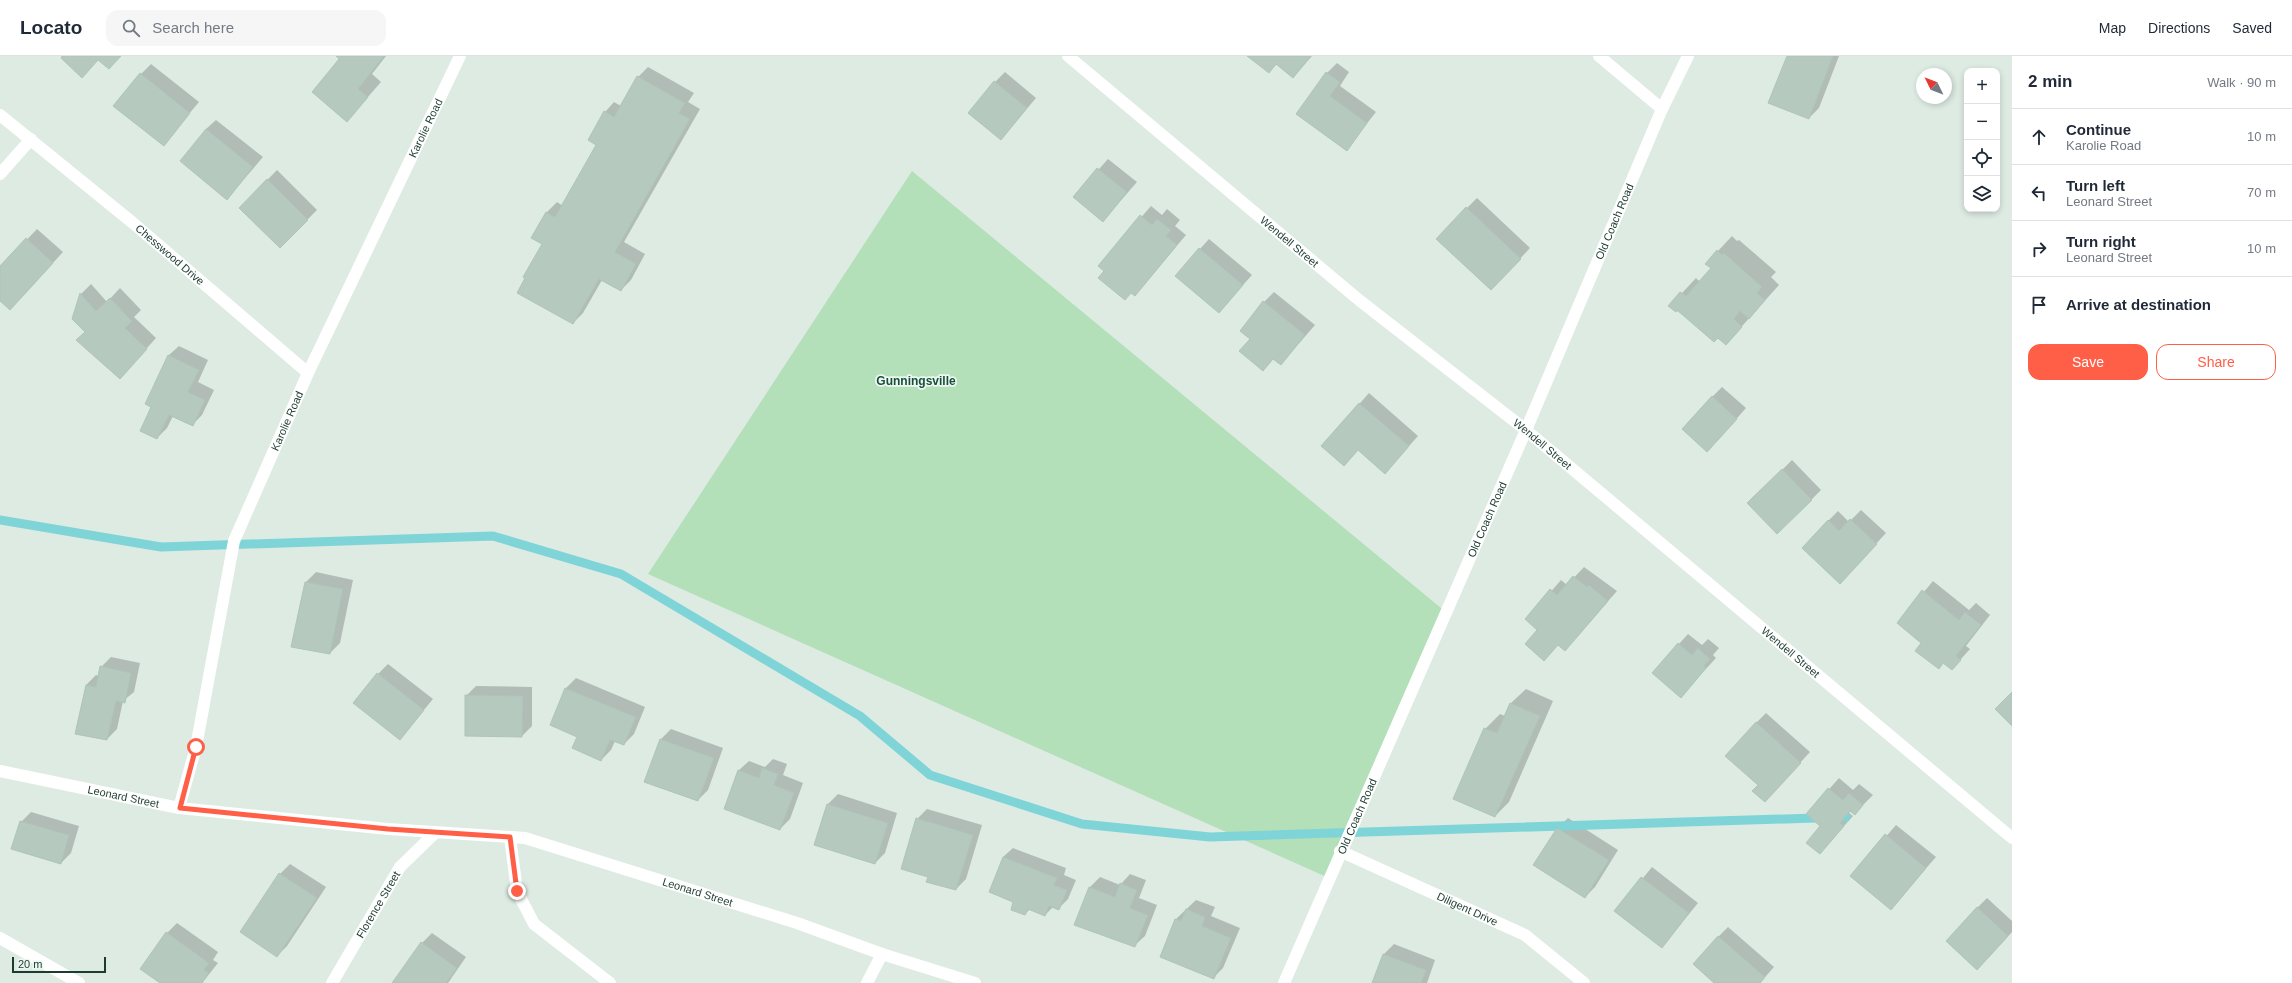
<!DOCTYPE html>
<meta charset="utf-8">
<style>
:root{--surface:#fff;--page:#f6f6f7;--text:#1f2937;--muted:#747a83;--line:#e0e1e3;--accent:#ff5e47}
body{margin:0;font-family:Helvetica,sans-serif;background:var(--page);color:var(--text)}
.controls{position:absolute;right:12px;top:12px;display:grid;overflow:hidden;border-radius:8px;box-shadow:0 2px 6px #0003}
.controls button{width:36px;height:36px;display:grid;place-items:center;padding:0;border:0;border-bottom:1px solid var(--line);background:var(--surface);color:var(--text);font:20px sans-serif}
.compass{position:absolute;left:1916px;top:12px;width:36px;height:36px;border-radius:50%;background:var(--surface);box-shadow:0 2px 6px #0003;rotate:313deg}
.scale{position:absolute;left:12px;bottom:10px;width:94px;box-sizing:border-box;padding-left:4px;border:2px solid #1d3c30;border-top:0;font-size:11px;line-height:14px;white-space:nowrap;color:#1d3c30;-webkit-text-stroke:3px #edf7f1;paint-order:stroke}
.stop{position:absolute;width:12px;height:12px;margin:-9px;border:3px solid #ff5e47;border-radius:50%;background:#fff}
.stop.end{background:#ff5e47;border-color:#fff;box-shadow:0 1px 4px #0008}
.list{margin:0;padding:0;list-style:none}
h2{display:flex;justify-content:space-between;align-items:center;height:52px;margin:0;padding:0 16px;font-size:17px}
h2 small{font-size:13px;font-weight:400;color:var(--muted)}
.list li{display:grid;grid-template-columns:26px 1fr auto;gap:12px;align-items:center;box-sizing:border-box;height:56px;padding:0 16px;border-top:1px solid var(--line)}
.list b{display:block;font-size:15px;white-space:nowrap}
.list p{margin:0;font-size:13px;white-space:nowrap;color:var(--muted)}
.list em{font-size:13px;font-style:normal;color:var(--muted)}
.actions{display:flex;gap:8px;padding:12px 16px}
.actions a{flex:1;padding:9px 0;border:1px solid var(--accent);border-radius:12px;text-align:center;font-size:14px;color:var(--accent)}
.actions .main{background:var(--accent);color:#fff}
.icon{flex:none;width:22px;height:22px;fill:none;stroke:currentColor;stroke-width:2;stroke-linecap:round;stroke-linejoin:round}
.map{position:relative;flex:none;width:2012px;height:927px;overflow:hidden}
header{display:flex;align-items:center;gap:24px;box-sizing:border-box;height:56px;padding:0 20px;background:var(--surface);border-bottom:1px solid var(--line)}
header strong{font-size:19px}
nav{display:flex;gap:22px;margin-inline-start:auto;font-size:14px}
.search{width:280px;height:36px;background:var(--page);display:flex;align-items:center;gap:10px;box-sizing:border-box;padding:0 14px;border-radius:12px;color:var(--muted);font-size:15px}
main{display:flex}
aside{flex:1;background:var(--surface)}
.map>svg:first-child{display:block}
.green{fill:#b3dfb9}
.shadow{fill:#0003}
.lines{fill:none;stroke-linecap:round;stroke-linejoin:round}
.stream{stroke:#7ed4d7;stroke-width:9}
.building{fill:#b5c9be;stroke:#afc5b9}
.minor{stroke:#fff;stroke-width:12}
.route{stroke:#ff5e47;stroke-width:5}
.labels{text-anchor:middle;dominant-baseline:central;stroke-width:3.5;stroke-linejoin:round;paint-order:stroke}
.street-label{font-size:11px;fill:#1d3c30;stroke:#edf7f1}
.neighbourhood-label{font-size:12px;font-weight:bold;fill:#174f3b;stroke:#edf7f1}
</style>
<header>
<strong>Locato</strong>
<div class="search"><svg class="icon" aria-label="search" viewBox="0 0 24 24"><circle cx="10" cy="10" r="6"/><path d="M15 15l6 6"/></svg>Search here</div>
<nav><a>Map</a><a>Directions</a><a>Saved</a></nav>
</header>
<main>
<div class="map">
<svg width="2012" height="927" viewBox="0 0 2012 927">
<rect width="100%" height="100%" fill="#ddebe3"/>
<!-- green -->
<path class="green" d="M912 115 1447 557 1329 822 648 518Z"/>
<!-- shadow -->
<path class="shadow" d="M337 0H386L372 18 381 26 347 65 340 3Z
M1248 0H1312L1293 21 1277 8 1268 16Z
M1788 0H1839L1819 52 1809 62Z
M1337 7 1349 16 1340 30 1376 56 1346 94 1297 58 1327 17Z
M151 8 199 46 163 89 141 18Z
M648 11 694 37 688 46 700 53 624 186 645 198 631 224 621 234 602 224 583 257 573 267 543 187 532 181 547 156 557 146 563 150 597 88 605 56 614 46 621 50 638 21Z
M1005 16 1036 42 1001 83 995 26Z
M216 64 263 101 227 143 206 73Z
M1108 103 1137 126 1103 165 1074 141Z
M277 114 317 154 280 191 240 152Z
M1477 142 1530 192 1501 223 1467 152Z
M1151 150 1162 159 1167 153 1180 164 1175 170 1186 179 1135 239 1099 210Z
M37 173 63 196 20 243 0 244V212Z
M1732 180 1737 185 1739 184 1776 216 1771 221 1779 229 1726 288 1670 250 1696 222 1700 226 1712 212 1718 195Z
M1209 183 1252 219 1219 256 1200 193Z
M91 228 107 246 120 232 141 254 134 261 156 282 120 322 86 276 73 263 81 238Z
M1274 236 1315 269 1281 308 1274 302 1263 313 1251 282 1264 246Z
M179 290 208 304 198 326 214 334 202 359 192 369 173 360 167 372 157 382 152 350 169 299Z
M1722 331 1746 352 1717 385 1712 341Z
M1369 337 1418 380 1385 417 1359 393 1344 409 1322 390Z
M1792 404 1821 434 1811 444 1749 447Z
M1861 454 1886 477 1850 516 1828 465 1838 455 1849 466Z
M1584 511 1617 535 1565 594 1527 563 1561 524 1567 529Z
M316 516 353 524 340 587 330 597 292 590 306 526Z
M1933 525 1969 554 1976 547 1990 559 1966 590 1970 593 1952 613 1898 567Z
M1688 578 1702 589 1708 583 1719 592 1713 599 1716 602 1680 641 1653 617Z
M111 601 140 607 134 636 123 645 117 673 107 683 76 677 86 629 96 619 99 620 101 611Z
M388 608 433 643 400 683 378 618Z
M576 622 645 651 634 678 624 688 615 685 611 694 601 704 578 680 551 669 566 632Z
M476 630 532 631V670L522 680 466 679V640Z
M1526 633 1553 645 1509 746 1495 760 1485 673 1500 658 1505 660 1511 647Z
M1766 657 1810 696 1765 745 1759 729 1756 667Z
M671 673 723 692 708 734 698 744 661 683Z
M773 703 787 708 783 719 803 727 790 763 780 773 739 714 749 705 765 711Z
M1839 722 1853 734 1859 728 1873 739 1855 757 1851 754 1849 757 1853 760 1820 797 1822 770 1807 758Z
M838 738 897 757 885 797 875 807 815 788 828 748Z
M927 753 982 769 966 823 956 833 929 820 917 763Z
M31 756 79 770 71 797 61 807 21 766Z
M1568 762 1618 794 1595 831 1585 841 1535 809 1558 772Z
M1896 769 1936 801 1891 852 1852 820Z
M1013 792 1066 812 1064 819 1076 824 1068 843 1058 853 1053 851 1045 859 1030 853 1025 858 1015 845 1003 801Z
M290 808 326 831 287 890 277 900 241 876 280 818Z
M1652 811 1698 847 1662 891 1616 855Z
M1130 818 1146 824 1139 842 1157 849 1145 880 1135 889 1075 868 1090 831 1100 821 1120 829Z
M1987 842 2012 865V876L1987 903 1977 852Z
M1196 844 1215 851 1211 860 1240 872 1223 912 1213 922 1176 863Z
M177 867 218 896 213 904 218 907 202 927H162L167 877Z
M1728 871 1774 911 1760 927H1716L1718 881Z
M432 877 466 901 448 927H393L422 887Z
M1394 888 1435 904 1427 927H1373L1384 898Z"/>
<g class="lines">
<!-- stream -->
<path class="stream" d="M0 464 161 491 493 480 621 518 860 660 930 719 1082 768 1210 781 1846 761"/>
</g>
<!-- building -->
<path class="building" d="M62 0H121L109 13 98 4 82 22 61 2Z
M336 0H384L358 33 368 41 347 66 312 36 339 3Z
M1247 0H1311L1293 22 1276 8 1269 17Z
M1787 0H1833L1809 63 1768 47Z
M1326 16 1340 26 1330 40 1367 67 1347 95 1296 58Z
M140 17 190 57 164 90 113 50Z
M637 20 685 47 679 57 690 63 615 196 636 208 621 235 599 223 573 268 517 237 525 222 523 221 542 188 531 182 546 156 555 161 596 89 588 84 604 55 614 61Z
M994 25 1027 52 1001 84 968 57Z
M206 73 253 111 227 144 180 105Z
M1097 112 1127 136 1103 166 1073 141Z
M267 123 308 164 280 192 239 152Z
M1466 151 1521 203 1491 234 1436 183Z
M1140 159 1152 169 1157 163 1171 174 1166 180 1177 189 1135 240 1131 237 1125 244 1098 222 1104 215 1098 210Z
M26 182 53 207 10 254 0 245V210Z
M1199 192 1243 229 1219 257 1175 220Z
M1717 194 1722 199 1724 197 1762 231 1757 237 1765 244 1749 263 1740 255 1734 263 1742 271 1726 289 1718 282 1714 286 1677 254 1676 256 1668 250 1680 236 1686 240 1711 212 1705 208Z
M80 237 96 255 110 242 132 265 125 272 147 293 120 323 76 284 85 276 72 263Z
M1263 245 1305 279 1281 309 1273 303 1263 315 1239 295 1250 283 1240 275Z
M168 299 199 314 188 336 205 344 193 370 169 359 157 383 140 375 151 351 145 348Z
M1712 340 1737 363 1707 396 1682 373Z
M1359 347 1409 390 1385 418 1358 394 1344 410 1321 390Z
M1782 413 1812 444 1777 478 1747 447Z
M1850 463 1877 488 1840 528 1802 492 1828 464 1839 475Z
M1573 520 1587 531 1589 529 1608 545 1565 595 1558 589 1544 605 1525 588 1537 574 1525 563 1550 533 1557 539Z
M305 526 343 533 330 598 291 591Z
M1922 534 1959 564 1965 556 1981 569 1956 600 1961 604 1952 614 1943 607 1939 613 1915 595 1921 587 1897 567Z
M1678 587 1692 599 1698 592 1710 603 1704 610 1706 612 1681 642 1652 617Z
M100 610 131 617 125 647 116 645 107 684 75 678 86 629 96 631Z
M377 617 424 654 400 684 353 647Z
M565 632 636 661 624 689 610 684 601 705 572 692 577 681 550 669Z
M2012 636V670L1995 653Z
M465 639 523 640 522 681 465 680Z
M1510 647 1540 660 1495 761 1453 743 1484 672 1497 677Z
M1756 666 1801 707 1765 746 1752 735 1758 729 1725 700Z
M660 683 714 702 698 745 644 726Z
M762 712 778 718 774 729 794 737 780 774 724 753 738 714 759 722Z
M1828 732 1843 744 1849 737 1863 749 1855 759 1850 755 1840 767 1844 770 1820 798 1806 787 1820 770 1806 758Z
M827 748 888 767 875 808 814 789Z
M916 762 973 779 956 834 926 826 928 821 901 813Z
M20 765 69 779 61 808 11 793Z
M1557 772 1609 804 1585 842 1533 809Z
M1885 778 1926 812 1891 854 1850 820Z
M1003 801 1057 822 1054 829 1067 834 1059 854 1049 850 1045 860 1028 853 1025 859 1011 854 1013 846 989 836Z
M279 817 317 842 277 901 240 876Z
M1641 821 1689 857 1662 892 1614 855Z
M1120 827 1137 834 1130 852 1148 859 1135 891 1074 869 1089 831 1115 841Z
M1977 851 2008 880 1977 914 1946 885Z
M1186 853 1205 861 1202 870 1231 882 1214 923 1160 901 1175 863 1181 865Z
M166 876 209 907 204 914 209 917 202 927H160L140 913Z
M1718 880 1765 921 1760 927H1714L1693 908Z
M421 886 457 912 446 927H392Z
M1383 898 1426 914 1421 927H1372Z"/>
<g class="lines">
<!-- minor -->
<g class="minor">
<path id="s1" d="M1068 0 1359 244 1526 374 2012 782"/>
<path d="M1599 0 1662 53"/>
<path id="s2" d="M0 59 133 167 308 317"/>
<path d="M0 118 31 83"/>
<path id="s3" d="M0 715 179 752 388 773 525 782 797 867 882 898 975 927"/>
<path id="s4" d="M179 752 196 691 234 485 308 317 460 0"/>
<path d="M510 781 517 835 534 868 610 927"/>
<path id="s5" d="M1340 795 1525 879 1584 927"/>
<path d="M0 882 79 927"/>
<path id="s6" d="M332 927 400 811 435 777"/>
<path d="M867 927 882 898"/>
<path id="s7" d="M1284 927 1526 374 1662 53 1688 0"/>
</g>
</g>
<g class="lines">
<!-- route -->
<path class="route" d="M196 691 180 752 388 773 510 781 517 835"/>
</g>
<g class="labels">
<!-- street labels -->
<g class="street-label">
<text stroke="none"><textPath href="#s4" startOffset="728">Karolie Road</textPath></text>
<text stroke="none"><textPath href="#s7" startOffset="830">Old Coach Road</textPath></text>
<text stroke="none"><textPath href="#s1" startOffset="289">Wendell Street</textPath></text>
<text stroke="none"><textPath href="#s2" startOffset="220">Chesswood Drive</textPath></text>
<text stroke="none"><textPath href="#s4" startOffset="404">Karolie Road</textPath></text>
<text stroke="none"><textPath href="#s1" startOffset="613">Wendell Street</textPath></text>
<text stroke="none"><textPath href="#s7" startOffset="506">Old Coach Road</textPath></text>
<text stroke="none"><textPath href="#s1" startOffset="937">Wendell Street</textPath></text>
<text stroke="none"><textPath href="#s3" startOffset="126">Leonard Street</textPath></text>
<text stroke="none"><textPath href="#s7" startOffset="182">Old Coach Road</textPath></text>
<text stroke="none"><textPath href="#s3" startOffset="711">Leonard Street</textPath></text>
<text stroke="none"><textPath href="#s6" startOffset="91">Florence Street</textPath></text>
<text stroke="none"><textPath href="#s5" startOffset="140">Diligent Drive</textPath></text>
</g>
<!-- neighbourhood labels -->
<g class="neighbourhood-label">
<text x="916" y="325">Gunningsville</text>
</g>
</g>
</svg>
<div class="controls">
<button>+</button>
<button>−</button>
<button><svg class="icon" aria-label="locate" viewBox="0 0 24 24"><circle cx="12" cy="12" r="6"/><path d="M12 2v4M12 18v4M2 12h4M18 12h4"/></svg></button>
<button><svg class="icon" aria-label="layers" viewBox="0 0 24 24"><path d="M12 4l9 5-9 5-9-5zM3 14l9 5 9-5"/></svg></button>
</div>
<svg class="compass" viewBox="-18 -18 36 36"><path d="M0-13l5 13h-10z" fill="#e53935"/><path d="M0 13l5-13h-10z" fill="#747a83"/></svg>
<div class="scale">20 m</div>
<div class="stop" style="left:196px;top:691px"></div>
<div class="stop end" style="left:517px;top:835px"></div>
</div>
<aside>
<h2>2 min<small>Walk · 90 m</small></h2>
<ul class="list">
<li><svg class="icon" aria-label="ahead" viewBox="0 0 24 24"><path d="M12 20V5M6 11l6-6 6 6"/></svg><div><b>Continue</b><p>Karolie Road</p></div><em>10 m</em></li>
<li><svg class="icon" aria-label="left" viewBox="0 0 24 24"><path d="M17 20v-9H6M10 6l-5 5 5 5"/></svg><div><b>Turn left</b><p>Leonard Street</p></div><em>70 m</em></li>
<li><svg class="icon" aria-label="right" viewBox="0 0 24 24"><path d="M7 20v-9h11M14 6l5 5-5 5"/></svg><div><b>Turn right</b><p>Leonard Street</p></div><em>10 m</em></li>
<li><svg class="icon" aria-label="arrive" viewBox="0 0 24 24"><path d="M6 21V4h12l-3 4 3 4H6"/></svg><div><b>Arrive at destination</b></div></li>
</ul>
<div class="actions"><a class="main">Save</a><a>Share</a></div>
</aside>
</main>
